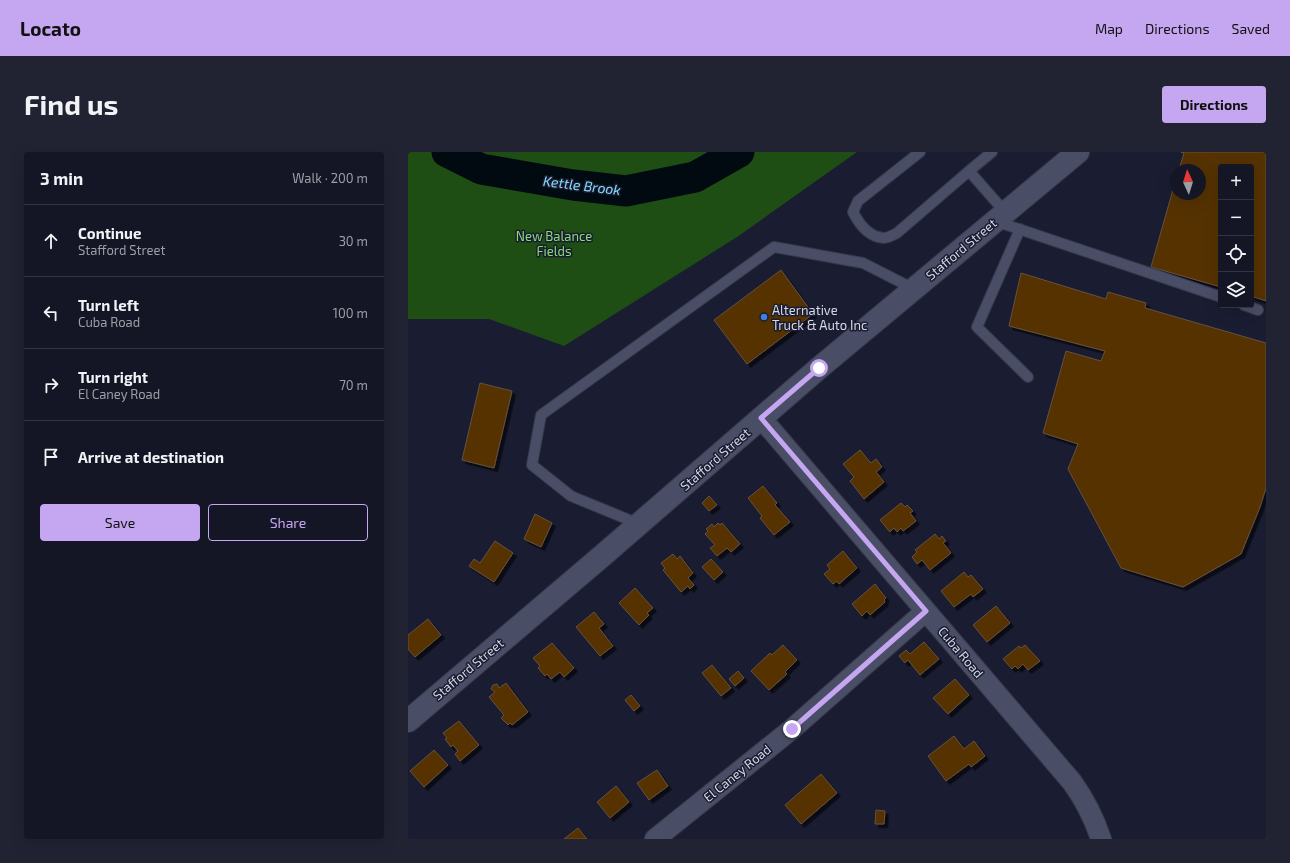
<!DOCTYPE html>
<meta charset="utf-8">
<style>
:root{--surface:#141525;--page:#212232;--text:#f1f3f6;--muted:#9d9fa7;--line:#333442;--accent:#c5a6f0}
body{margin:0;font-family:"Exo 2",sans-serif;background:var(--page);color:var(--text)}
.controls{position:absolute;right:12px;top:12px;display:grid;overflow:hidden;border-radius:4px;box-shadow:0 4px 16px #0002}
.controls button{width:36px;height:36px;display:grid;place-items:center;padding:0;border:0;border-bottom:1px solid var(--line);background:var(--surface);color:var(--text);font:20px sans-serif}
.compass{position:absolute;left:762px;top:12px;width:36px;height:36px;border-radius:50%;background:var(--surface);box-shadow:0 4px 16px #0002;rotate:356deg}
.stop{position:absolute;width:12px;height:12px;margin:-9px;border:3px solid #c5a6f0;border-radius:50%;background:#fff}
.stop.end{background:#c5a6f0;border-color:#fff;box-shadow:0 1px 4px #0008}
.list{margin:0;padding:0;list-style:none}
h2{display:flex;justify-content:space-between;align-items:center;height:52px;margin:0;padding:0 16px;font-size:17px}
h2 small{font-size:13px;font-weight:400;color:var(--muted)}
.list li{display:grid;grid-template-columns:26px 1fr auto;gap:12px;align-items:center;box-sizing:border-box;height:72px;padding:0 16px;border-top:1px solid var(--line)}
.list b{display:block;font-size:15px;white-space:nowrap}
.list p{margin:0;font-size:13px;white-space:nowrap;color:var(--muted)}
.list em{font-size:13px;font-style:normal;color:var(--muted)}
.actions{display:flex;gap:8px;padding:12px 16px}
.actions a{flex:1;padding:9px 0;border:1px solid var(--accent);border-radius:4px;text-align:center;font-size:14px;color:var(--accent)}
.actions .main{background:var(--accent);color:#111}
.icon{flex:none;width:22px;height:22px;fill:none;stroke:currentColor;stroke-width:2;stroke-linecap:round;stroke-linejoin:round}
.map{position:relative;flex:none;width:858px;height:687px;overflow:hidden;border-radius:4px}
header{display:flex;align-items:center;gap:24px;box-sizing:border-box;height:56px;padding:0 20px;background:var(--accent);color:#111}
header strong{font-size:19px}
nav{display:flex;gap:22px;margin-inline-start:auto;font-size:14px}
.intro{display:flex;align-items:center;justify-content:space-between;box-sizing:border-box;height:96px;padding:0 24px}
h1{margin:0;font-size:28px}
.button{padding:10px 18px;border-radius:4px;background:var(--accent);color:#111;font-size:14px;font-weight:700}
main{display:flex;gap:24px;padding:0 24px}
aside{flex:1;background:var(--surface);border-radius:4px;box-shadow:0 4px 16px #0002}
.map>svg:first-child{display:block}
.green{fill:#1e4e14}
.lines{fill:none;stroke-linecap:round;stroke-linejoin:round}
.river{stroke:#000a10;stroke-width:31}
.building{fill:#543003;stroke:#65523f;filter:url(#shadow)}
.lane-casing{stroke:#373849;stroke-width:12}
.street-casing{stroke:#373849;stroke-width:22}
.secondary-casing{stroke:#373849;stroke-width:24}
.lane{stroke:#494d65;stroke-width:10}
.street{stroke:#494d65;stroke-width:20}
.secondary{stroke:#494d65;stroke-width:22}
.route{stroke:#c5a6f0;stroke-width:5}
.shop-dot{fill:#3f7fe0;stroke:#1a1c31;stroke-width:1.5}
.labels{text-anchor:middle;dominant-baseline:central;stroke-width:3;stroke-linejoin:round;paint-order:stroke}
.park-label{font-size:13px;fill:#89db78;stroke:#1a1c31}
.street-label{font-size:13px;fill:#d5d8e6;stroke:#1a1c31}
.poi-label{font-size:13px;fill:#d5d8e6;stroke:#1a1c31;text-anchor:start}
.water-label{font-size:14px;font-style:italic;fill:#86dafa;stroke:#1a1c31}
</style>
<header>
<strong>Locato</strong>
<nav><a>Map</a><a>Directions</a><a>Saved</a></nav>
</header>
<div class="intro"><h1>Find us</h1><a class="button">Directions</a></div>
<main>
<aside>
<h2>3 min<small>Walk · 200 m</small></h2>
<ul class="list">
<li><svg class="icon" aria-label="ahead" viewBox="0 0 24 24"><path d="M12 20V5M6 11l6-6 6 6"/></svg><div><b>Continue</b><p>Stafford Street</p></div><em>30 m</em></li>
<li><svg class="icon" aria-label="left" viewBox="0 0 24 24"><path d="M17 20v-9H6M10 6l-5 5 5 5"/></svg><div><b>Turn left</b><p>Cuba Road</p></div><em>100 m</em></li>
<li><svg class="icon" aria-label="right" viewBox="0 0 24 24"><path d="M7 20v-9h11M14 6l5 5-5 5"/></svg><div><b>Turn right</b><p>El Caney Road</p></div><em>70 m</em></li>
<li><svg class="icon" aria-label="arrive" viewBox="0 0 24 24"><path d="M6 21V4h12l-3 4 3 4H6"/></svg><div><b>Arrive at destination</b></div></li>
</ul>
<div class="actions"><a class="main">Save</a><a>Share</a></div>
</aside>
<div class="map">
<svg width="858" height="687" viewBox="0 0 858 687">
<defs>
<filter id="shadow"><feDropShadow dx="3.5" dy="3.5" stdDeviation="0" flood-color="#0009"/></filter>
</defs>
<rect width="100%" height="100%" fill="#1a1c31"/>
<!-- green -->
<path class="green" d="M0 0H449L329 85 156 194 81 167H0Z"/>
<g class="lines">
<!-- river -->
<path class="river" d="M39 0 73 17 165 33 218 39 287 25 331 0"/>
</g>
<!-- building -->
<path class="building" d="M773 0H858V149L843 144V15H813V135L743 115 768 27V42H792V18H771L776 1Z
M373 118 405 162 339 212 306 168Z
M613 121 698 147 700 140 738 151 737 156 858 191V336L852 355 833 402 775 435 713 416 660 317 670 292 635 281 658 199 693 209 697 199 601 174Z
M72 231 104 239 86 316 54 308Z
M452 298 463 311 468 307 474 315 468 320 476 330 456 347 442 329 446 325 435 312Z
M355 334 369 351 367 353 382 370 366 383 352 366 354 364 340 346Z
M301 344 309 353 301 359 294 351Z
M493 351 497 355 499 353 505 359 502 361 508 369 495 379 493 376 489 380 486 376 482 380 472 368Z
M127 362 144 371 133 395 116 387Z
M310 371 312 373 314 371 332 392 323 400 319 396 309 404 302 396 307 393 297 382 300 379 298 377 304 372 306 375Z
M527 382 531 387 534 384 538 389 535 391 543 401 522 418 514 408 509 412 504 405 509 400 507 398Z
M87 389 105 401 86 430 61 414 66 407 72 411Z
M435 399 449 416 431 432 429 429 425 432 416 422 422 417 419 413Z
M265 402 269 407 272 404 285 421 280 426 286 433 282 437 280 434 273 440 255 418 257 416 253 411Z
M303 407 315 420 306 428 294 415Z
M556 420 560 425 563 423 575 437 565 445 563 442 546 455 533 439Z
M467 432 478 446 476 448 477 450 462 463 459 459 454 464 444 452Z
M227 436 245 456 239 461 241 463 231 473 211 451Z
M588 454 602 471 579 490 565 473Z
M186 460 196 472 191 476 205 494 192 504 168 475Z
M20 467 33 483 7 505 0 497V483Z
M516 490 531 507 512 523 500 508 497 511 491 504 498 498 502 502Z
M144 491 166 516 156 525 152 520 143 527 139 522 137 524 130 516 132 514 125 506Z
M375 493 389 508 377 520 379 522 361 538 343 519 362 501 364 503Z
M617 493 632 509 620 518 615 512 610 517 607 514 604 517 595 507 611 494 613 496Z
M304 513 323 536 313 544 294 521Z
M330 519 336 526 327 534 321 527Z
M547 527 561 543 540 562 525 546Z
M98 531 120 560 104 573 102 571 100 573 93 566 96 563 81 545 87 540 83 537 85 533 89 532 91 536Z
M223 543 232 554 226 559 217 548Z
M51 569 71 593 52 609 47 602 50 599 45 593 43 595 37 587 39 586 35 581Z
M546 584 556 597 566 589 577 604 563 615 561 612 538 629 520 604Z
M26 598 40 613 16 635 2 619Z
M249 618 260 634 241 648 229 631Z
M413 622 429 641 393 672 377 653Z
M208 634 221 650 202 666 189 650Z
M468 658 477 659 476 672H467Z
M170 676 179 687H156Z"/>
<g class="lines">
<!-- lane casing -->
<g class="lane-casing">
<path id="lane" d="M512 0 450 49 445 60C451 72 461 85 476 86 480 86 485 83 489 81L561 19 597 60
M561 19 584 0
M587 69 813 145
M612 77 569 175 620 225
M836 153 850 158
M231 372 163 344 124 313 133 263 366 95 455 111 506 137"/>
</g>
<!-- street casing -->
<g class="street-casing">
<path id="street" d="M353 266 664 630C677 648 686 666 693 687
M247 687 384 577 518 459"/>
</g>
<!-- secondary casing -->
<g class="secondary-casing">
<path id="secondary" d="M0 569 194 404 411 216 670 0"/>
</g>
<!-- lane -->
<use href="#lane" class="lane"/>
<!-- street -->
<use href="#street" class="street"/>
<!-- secondary -->
<use href="#secondary" class="secondary"/>
</g>
<g class="lines">
<!-- route -->
<path class="route" d="M384 577 518 459 353 266 411 216"/>
</g>
<!-- markers -->
<circle class="shop-dot" cx="356" cy="165" r="4"/>
<g class="labels">
<!-- park labels -->
<g class="park-label">
<text x="146" y="84">New Balance<tspan x="146" dy="15">Fields</tspan></text>
</g>
<!-- street labels -->
<g class="street-label">
<text transform="translate(553 97) rotate(-40)">Stafford Street</text>
<text transform="translate(307 307) rotate(-41)">Stafford Street</text>
<text transform="translate(553 500) rotate(50)">Cuba Road</text>
<text transform="translate(60 517) rotate(-40)">Stafford Street</text>
<text transform="translate(329 621) rotate(-39)">El Caney Road</text>
</g>
<!-- poi labels -->
<g class="poi-label">
<text x="364" y="158">Alternative<tspan x="364" dy="15">Truck &amp; Auto Inc</tspan></text>
</g>
<!-- water labels -->
<g class="water-label">
<text transform="translate(174 33) rotate(7)">Kettle Brook</text>
</g>
</g>
</svg>
<div class="controls">
<button>+</button>
<button>−</button>
<button><svg class="icon" aria-label="locate" viewBox="0 0 24 24"><circle cx="12" cy="12" r="6"/><path d="M12 2v4M12 18v4M2 12h4M18 12h4"/></svg></button>
<button><svg class="icon" aria-label="layers" viewBox="0 0 24 24"><path d="M12 4l9 5-9 5-9-5zM3 14l9 5 9-5"/></svg></button>
</div>
<svg class="compass" viewBox="-18 -18 36 36"><path d="M0-13l5 13h-10z" fill="#e53935"/><path d="M0 13l5-13h-10z" fill="#9d9fa7"/></svg>
<div class="stop" style="left:411px;top:216px"></div>
<div class="stop end" style="left:384px;top:577px"></div>
</div>
</main>
